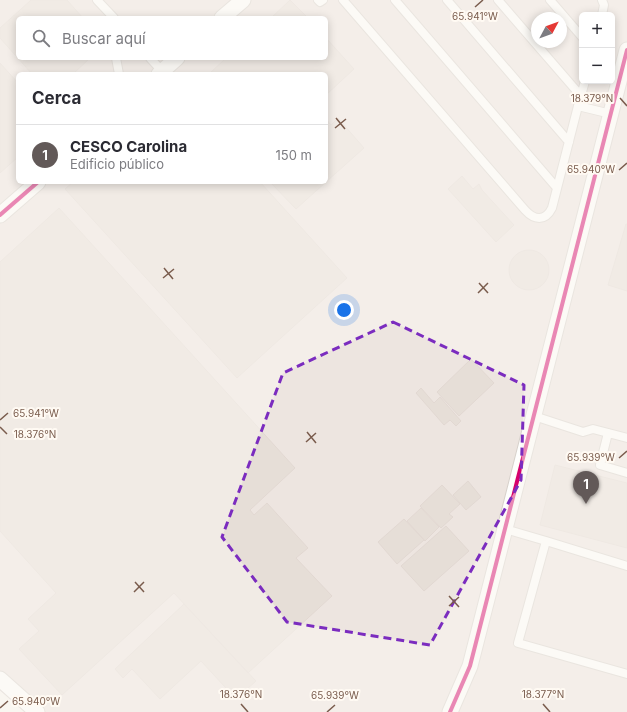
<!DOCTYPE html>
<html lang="es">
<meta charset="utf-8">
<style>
:root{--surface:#fff;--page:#f7f7f7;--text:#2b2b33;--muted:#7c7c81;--line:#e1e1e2;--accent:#625958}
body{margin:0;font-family:Inter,sans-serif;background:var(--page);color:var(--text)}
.controls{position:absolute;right:12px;top:12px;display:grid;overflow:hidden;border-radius:6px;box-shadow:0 2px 10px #0003}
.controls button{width:36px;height:36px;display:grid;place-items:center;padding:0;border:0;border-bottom:1px solid var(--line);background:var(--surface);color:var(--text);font:20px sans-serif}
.compass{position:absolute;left:531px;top:12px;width:36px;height:36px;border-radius:50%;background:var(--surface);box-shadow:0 2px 10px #0003;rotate:49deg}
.you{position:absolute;left:344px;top:310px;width:14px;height:14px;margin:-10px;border:3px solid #fff;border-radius:50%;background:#1a73e8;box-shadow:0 0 0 6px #1a73e833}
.badge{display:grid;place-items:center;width:26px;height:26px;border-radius:50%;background:var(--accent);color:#fff;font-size:13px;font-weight:700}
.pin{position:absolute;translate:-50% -33px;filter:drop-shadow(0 1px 2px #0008)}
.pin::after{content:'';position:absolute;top:21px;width:14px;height:12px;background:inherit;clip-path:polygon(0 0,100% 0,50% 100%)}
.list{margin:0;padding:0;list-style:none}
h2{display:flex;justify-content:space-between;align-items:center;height:52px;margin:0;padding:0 16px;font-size:17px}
h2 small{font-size:13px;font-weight:400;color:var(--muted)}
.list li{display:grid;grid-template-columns:26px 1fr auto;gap:12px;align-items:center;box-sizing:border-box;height:60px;padding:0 16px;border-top:1px solid var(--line)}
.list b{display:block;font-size:15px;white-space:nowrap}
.list p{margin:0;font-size:13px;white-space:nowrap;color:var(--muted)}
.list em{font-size:13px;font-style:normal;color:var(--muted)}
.icon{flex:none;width:22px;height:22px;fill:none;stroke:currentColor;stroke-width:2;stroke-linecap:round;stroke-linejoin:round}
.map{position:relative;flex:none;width:627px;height:712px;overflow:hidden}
.search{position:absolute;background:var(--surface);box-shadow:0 2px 10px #0003;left:16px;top:16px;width:312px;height:44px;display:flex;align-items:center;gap:10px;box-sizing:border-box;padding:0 14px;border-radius:6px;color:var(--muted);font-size:15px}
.panel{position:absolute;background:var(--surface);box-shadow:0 2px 10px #0003;left:16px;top:72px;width:312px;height:112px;border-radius:6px}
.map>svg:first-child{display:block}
.industrial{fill:#ede5e0;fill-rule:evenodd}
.building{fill:#e6ded7;stroke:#e2d8d2}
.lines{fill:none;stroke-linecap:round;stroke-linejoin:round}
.service-casing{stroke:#d7d1cb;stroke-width:10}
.minor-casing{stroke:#d7d1cb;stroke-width:17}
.service{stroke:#fefefd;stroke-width:8}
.minor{stroke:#fefefd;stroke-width:15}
.cycleway-casing{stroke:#fffaf3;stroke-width:6}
.cycleway{stroke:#d6006c;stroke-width:4}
.marked{fill:none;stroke:#7b2cbf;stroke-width:3;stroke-dasharray:8 5;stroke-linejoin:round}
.ticks{fill:none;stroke:#7a5c4d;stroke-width:1.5}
.ticks-label{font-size:10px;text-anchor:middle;fill:#7a5c4d;stroke:#fffaf3;stroke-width:4;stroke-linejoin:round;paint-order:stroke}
</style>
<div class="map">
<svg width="627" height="712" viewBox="0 0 627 712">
<rect width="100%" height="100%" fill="#f9f5f0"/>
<!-- industrial -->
<path class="industrial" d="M0 0H627V712H41L0 679ZM582 15H612V81H582ZM18 18H326V58H18ZM537 18H561V42H537ZM18 74H326V182H18Z"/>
<!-- building -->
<path class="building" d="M31 0H67L83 18H18V58H90L73 74H32L0 38V28Z
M290 0 308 18H271Z
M326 38 354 69 326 95V74H209L226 58H326Z
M0 63 18 83V157L0 173Z
M338 118 364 148 326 182V119L331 125Z
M462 176 473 189 479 184 482 190 514 225 496 242 448 189Z
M73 182H260L347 278 237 378 65 189Z
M270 182H326L296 209Z
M59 208 295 468 250 510 254 515 267 503 308 548 296 558 332 596 248 673 174 593 62 695 19 649 39 631 28 619 56 593 0 531V262Z
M626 224H627V291L608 285Z
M509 270a20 20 0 1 1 40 0a20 20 0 1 1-40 0Z
M471 359 494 383 459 416 437 392Z
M421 388 434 403 440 397 461 421 456 426 450 420 444 425 416 393Z
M555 465 627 483V548L540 525Z
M468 481 481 497 466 510 453 495Z
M442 485 460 504 449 514 453 517 441 528 420 506Z
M421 508 439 527 425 541 407 521Z
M404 519 424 540 397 564 378 542Z
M446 526 469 551 424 591 401 566Z
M184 604 256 681 236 699 201 661 160 699 132 669 123 678 115 669Z"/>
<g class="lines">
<!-- service casing -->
<g class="service-casing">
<path id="service" d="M97 0 114 18
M318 0 320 2 323 0
M343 0 525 210C534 220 545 222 552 208L578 106 611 114
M395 0 557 188
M447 0 569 142
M498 0 581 96 578 106
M550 0 582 37
M602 0 604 5 602 15
M116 58 119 74
M150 58 162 71
M581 96 585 81
M534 416 583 432 593 429 627 438
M608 433 600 465 627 473
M505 529 546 541 518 643 627 674
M546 541 627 566"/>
</g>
<!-- minor casing -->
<g class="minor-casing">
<path id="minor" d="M222 18 243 0
M159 74 177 58
M0 215 38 182
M0 679 37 712
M450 712 470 666 627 50"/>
</g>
<!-- service -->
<use href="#service" class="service"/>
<!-- minor -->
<use href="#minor" class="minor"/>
<!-- cycleway casing -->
<g class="cycleway-casing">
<path id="cycleway" d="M0 215 38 182
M450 712 470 666 627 50"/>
</g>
<!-- cycleway -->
<use href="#cycleway" class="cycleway"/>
</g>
<!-- marked area -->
<path d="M0 0H627V712H0ZM393 322 524 385 521 480 430 645 287 622 222 537 283 373Z" fill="#f9f5f0" fill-opacity=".55" fill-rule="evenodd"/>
<path class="marked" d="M393 322 524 385 521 480 430 645 287 622 222 537 283 373Z"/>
<!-- ticks -->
<path class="ticks" d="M475 7 483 0M620 98 627 106M336 118 345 129M335 128 346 119M619 170 627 163M164 268 173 279M163 278 174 269M479 283 488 293M478 293 488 283M0 420 8 413M0 427 7 434M307 432 316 443M306 442 316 433M619 458 627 451M135 582 144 592M134 592 144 582M449 596 459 607M449 606 459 597M241 704 248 712M543 704 550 712M0 708 8 701M327 712 335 705"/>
<g class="ticks-label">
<text x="475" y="20">65.941°W</text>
<text x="592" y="102">18.379°N</text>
<text x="591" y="173">65.940°W</text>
<text x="36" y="417">65.941°W</text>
<text x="35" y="438">18.376°N</text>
<text x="591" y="461">65.939°W</text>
<text x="241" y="698">18.376°N</text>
<text x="543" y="698">18.377°N</text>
<text x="335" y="699">65.939°W</text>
<text x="36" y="705">65.940°W</text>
</g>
</svg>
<div class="controls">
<button>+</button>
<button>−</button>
</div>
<svg class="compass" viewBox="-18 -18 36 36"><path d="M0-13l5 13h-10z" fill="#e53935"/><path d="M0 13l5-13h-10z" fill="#7c7c81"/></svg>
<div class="you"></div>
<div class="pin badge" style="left:586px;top:504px">1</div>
<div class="search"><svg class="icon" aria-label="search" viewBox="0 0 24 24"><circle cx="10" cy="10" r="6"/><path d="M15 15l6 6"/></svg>Buscar aquí</div>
<section class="panel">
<h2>Cerca<small></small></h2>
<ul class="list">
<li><span class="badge">1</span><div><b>CESCO Carolina</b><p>Edificio público</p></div><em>150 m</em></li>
</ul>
</section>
</div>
